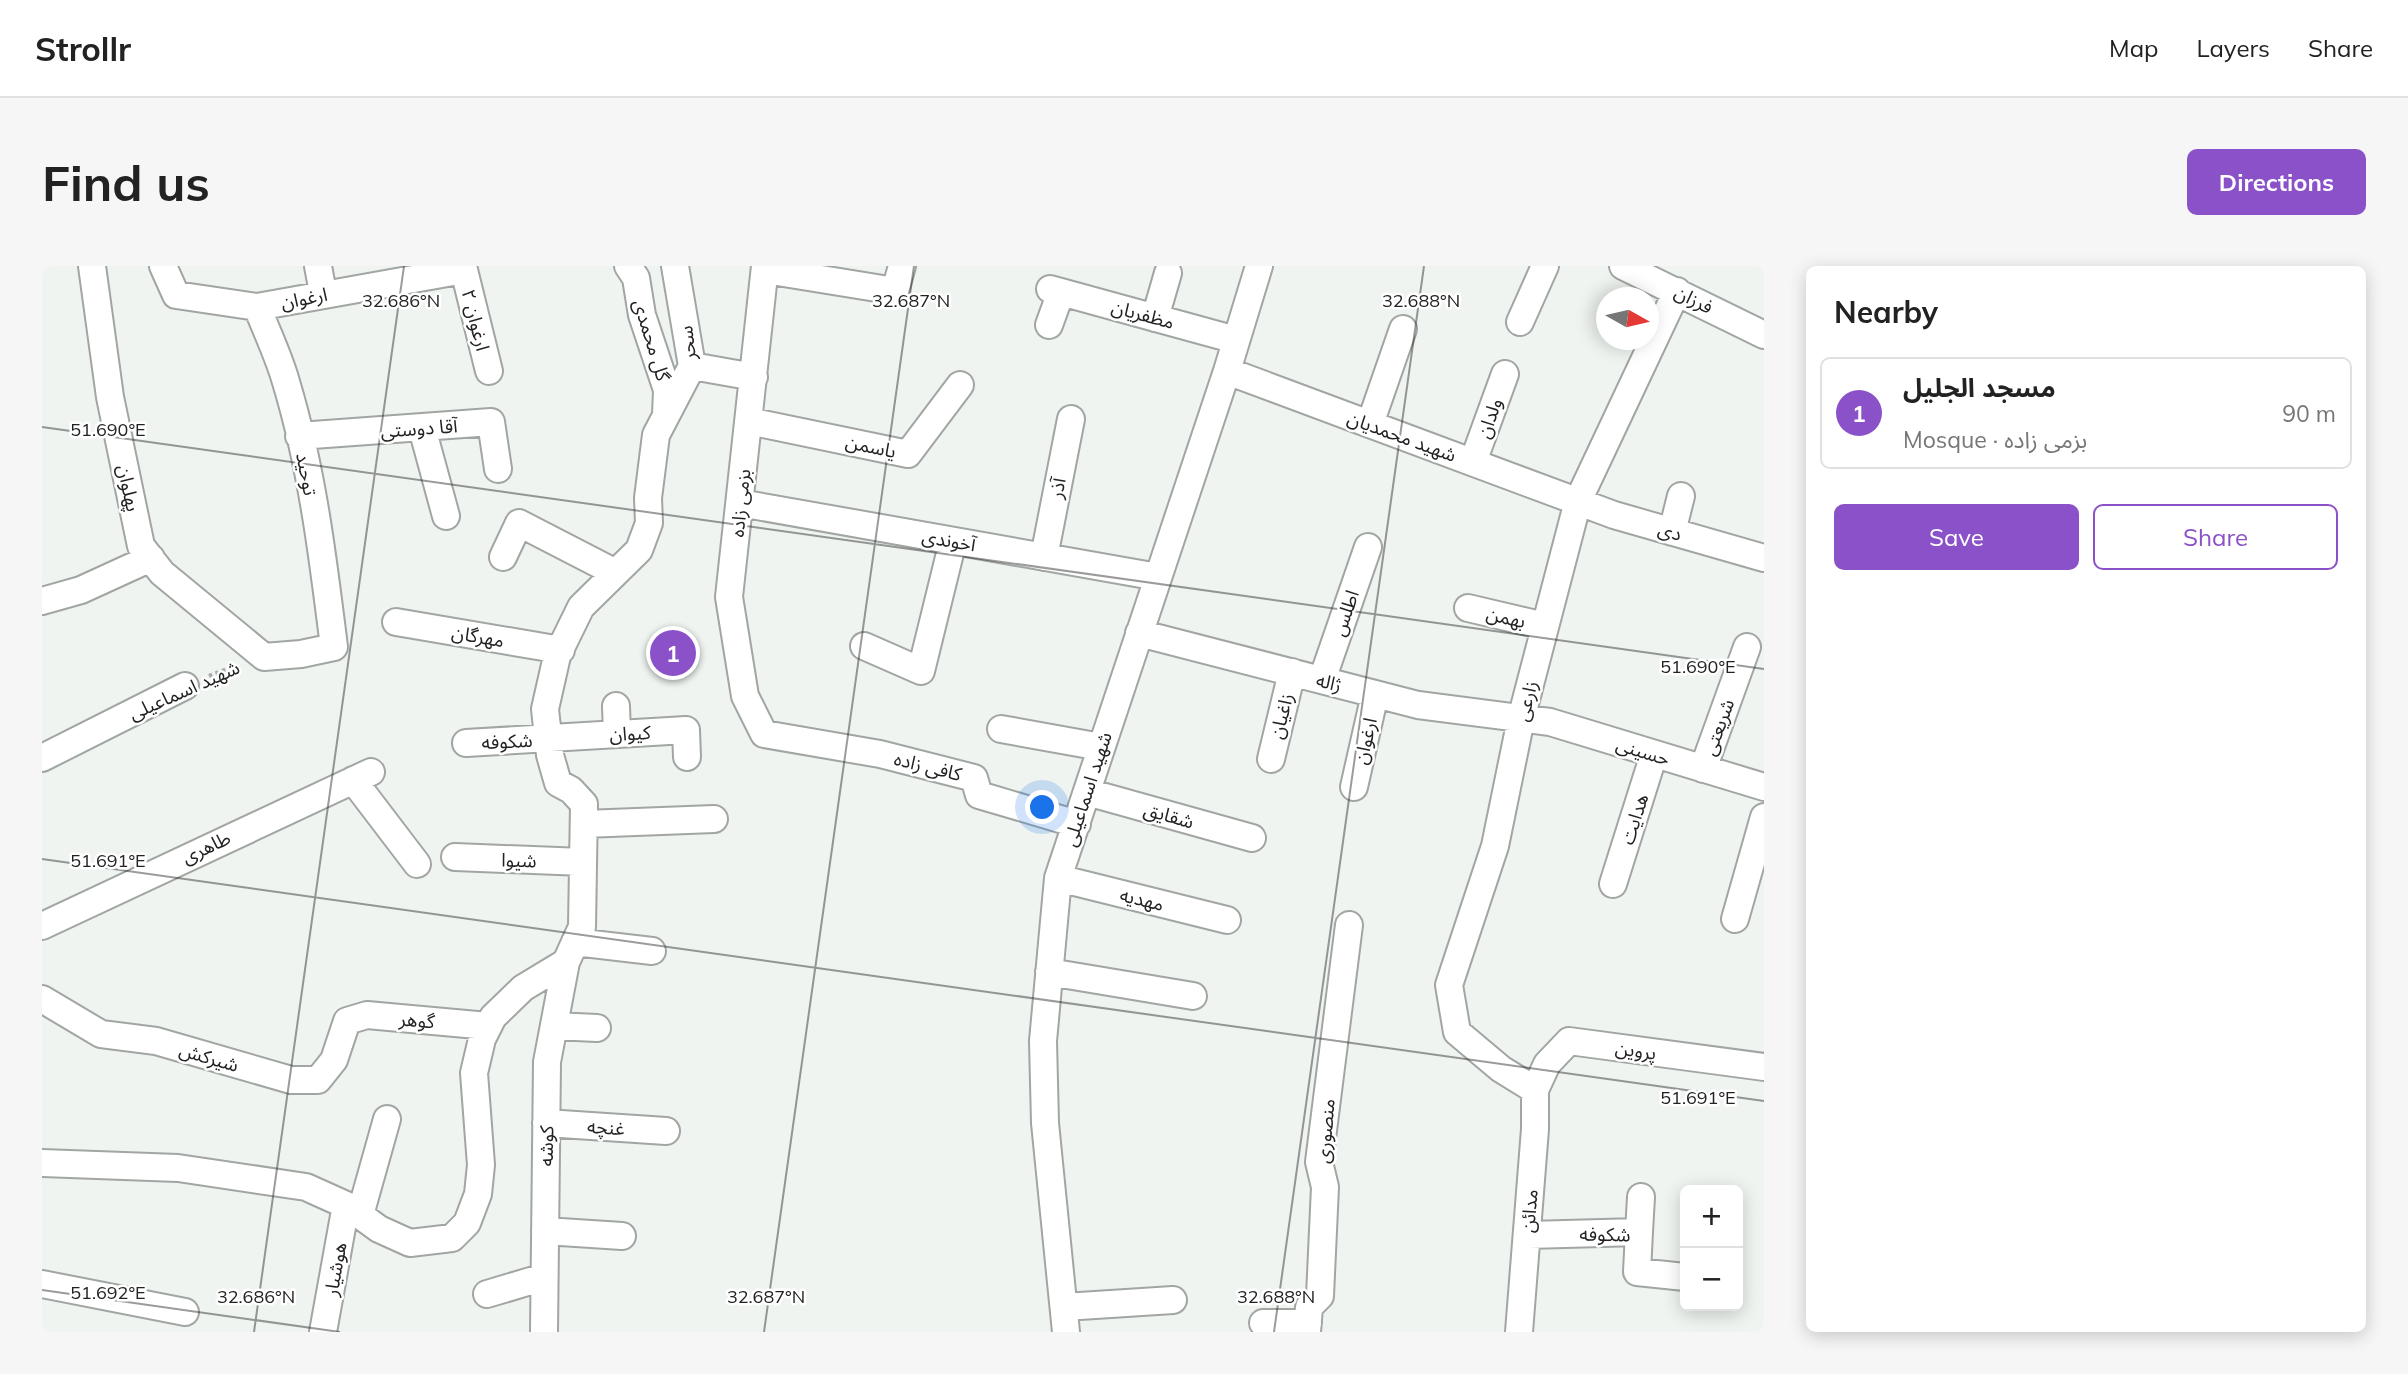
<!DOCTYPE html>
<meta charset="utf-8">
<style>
:root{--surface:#fff;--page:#f6f6f6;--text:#222;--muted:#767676;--line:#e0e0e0;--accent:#8a51c8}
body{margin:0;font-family:Mulish,"Noto Sans Arabic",sans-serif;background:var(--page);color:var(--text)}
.controls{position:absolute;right:21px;bottom:21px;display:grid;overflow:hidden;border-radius:10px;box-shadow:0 4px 18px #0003}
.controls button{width:63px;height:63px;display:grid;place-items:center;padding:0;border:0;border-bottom:2px solid var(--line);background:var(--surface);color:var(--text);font:35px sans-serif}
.compass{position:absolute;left:1554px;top:21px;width:63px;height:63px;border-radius:50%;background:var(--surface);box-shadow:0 4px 18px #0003;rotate:98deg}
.you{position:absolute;left:1001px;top:542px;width:24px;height:24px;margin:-18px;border:5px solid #fff;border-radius:50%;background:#1a73e8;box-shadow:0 0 0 10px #1a73e833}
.badge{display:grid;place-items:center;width:46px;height:46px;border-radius:50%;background:var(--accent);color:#fff;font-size:23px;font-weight:700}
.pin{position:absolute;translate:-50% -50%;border:4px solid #fff;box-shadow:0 2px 7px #0006}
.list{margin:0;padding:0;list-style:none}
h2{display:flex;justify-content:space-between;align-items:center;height:91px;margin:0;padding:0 28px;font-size:30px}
h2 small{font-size:23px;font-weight:400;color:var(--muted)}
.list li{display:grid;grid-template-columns:46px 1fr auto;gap:21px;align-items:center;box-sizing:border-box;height:112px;margin:0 14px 14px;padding:0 14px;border:2px solid var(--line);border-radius:10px}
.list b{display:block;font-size:26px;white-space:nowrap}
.list p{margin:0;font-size:23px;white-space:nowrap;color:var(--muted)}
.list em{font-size:23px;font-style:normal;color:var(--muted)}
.actions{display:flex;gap:14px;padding:21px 28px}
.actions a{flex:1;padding:16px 0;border:2px solid var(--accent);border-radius:10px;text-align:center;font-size:24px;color:var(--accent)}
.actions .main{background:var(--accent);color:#fff}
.map{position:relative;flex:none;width:1722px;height:1066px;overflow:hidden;border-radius:10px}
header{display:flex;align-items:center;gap:42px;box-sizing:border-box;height:98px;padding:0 35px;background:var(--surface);border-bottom:2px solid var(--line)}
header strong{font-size:33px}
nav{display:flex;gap:38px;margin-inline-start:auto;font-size:24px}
.intro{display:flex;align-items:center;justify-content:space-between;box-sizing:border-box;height:168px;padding:0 42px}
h1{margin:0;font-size:49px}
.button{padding:18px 32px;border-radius:10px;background:var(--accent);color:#fff;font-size:24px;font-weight:700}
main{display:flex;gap:42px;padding:0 42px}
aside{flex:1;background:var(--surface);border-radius:10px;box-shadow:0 4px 18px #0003}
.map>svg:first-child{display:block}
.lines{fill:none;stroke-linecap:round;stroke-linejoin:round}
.street-casing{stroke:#a1a6a2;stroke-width:30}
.path{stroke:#a7aaa7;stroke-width:4.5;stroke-dasharray:3.5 3.5;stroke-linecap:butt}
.street{stroke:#fff;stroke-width:26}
.ticks{fill:none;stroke:#212221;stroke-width:2;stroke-opacity:0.45}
.labels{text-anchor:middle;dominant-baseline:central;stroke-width:5;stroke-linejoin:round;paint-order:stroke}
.street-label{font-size:19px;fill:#212221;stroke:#fff}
.ticks-label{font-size:18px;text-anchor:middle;fill:#212221;stroke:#fff;stroke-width:5;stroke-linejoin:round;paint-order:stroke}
</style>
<header>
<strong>Strollr</strong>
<nav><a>Map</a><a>Layers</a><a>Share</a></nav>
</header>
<div class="intro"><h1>Find us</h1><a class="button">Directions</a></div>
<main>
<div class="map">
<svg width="1722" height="1066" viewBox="0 0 1722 1066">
<rect width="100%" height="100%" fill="#eff4f0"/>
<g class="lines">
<!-- street casing -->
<g class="street-casing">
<path id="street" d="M50 0 68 131 99 280 120 307 222 391 259 388 292 381C281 292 270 202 244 116 237 91 225 66 215 41
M121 0 134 29 215 41 422 4
M276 0 281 27
M421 0 447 105
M586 0 594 12 600 49 625 124 624 149
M723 0 687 331 703 430 722 468 838 488 932 512 937 529 1035 558
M1581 0 1722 69
M723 4 853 25 860 0
M1008 23 1194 74
M1113 52 1126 7
M1478 56 1503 0
M1007 59 1019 26
M650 100 712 111
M1185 105 1572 249 1722 292
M707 155 866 188 918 119
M1328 158 1361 63
M380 162 404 250
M257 170 449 156 456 203
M1431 196 1463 108
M698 237 1116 311
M1630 266 1639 230
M461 291 477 257 572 306
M1002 291 1029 153
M0 335 39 324 109 292
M1426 342 1503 360
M354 356 519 384
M1097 367 1376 439 1508 456 1722 521
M822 380 879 405 911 275
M1280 414 1326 281
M574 440 575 468
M959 463 1059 481
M424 477 644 464 645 491
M0 492 143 420
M1229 493 1250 406
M1661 503 1705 381
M311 514 375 598
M1312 521 1333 428
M1045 526 1210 572
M542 558 672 553
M413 591 541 596
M1016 612 1185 654
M1571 618 1612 488
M1693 653 1722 551
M0 660 329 506
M533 676 610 685
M1007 706 1151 730
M0 733 59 768 114 775 249 814H276L292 794 305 755 325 749 446 760
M512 760 555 762
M1493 824 1459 803 1415 766 1407 719 1453 580 1479 453 1536 235 1635 25
M504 857 624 865
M0 897 136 902 264 921 304 939 337 963 368 977 410 972 425 957 436 928 439 899 432 807 440 773 451 751 481 722 524 696 540 661 542 538 529 524 516 517 508 489 503 443 515 390 539 341 597 284 607 257 606 232 614 169 650 100 633 0
M318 949 345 853
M503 965 580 970
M1597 966 1599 931
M1486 969 1597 966 1595 1006 1643 1011
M0 1018 143 1046
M445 1028 502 1011
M1022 1041 1131 1034
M1221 1057H1266
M281 1066 304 939
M502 1066 505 796 524 696
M1024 1066 1003 857 1001 775 1016 612 1185 105 1217 0
M1265 1066 1267 1041 1278 1030 1283 921 1277 896 1307 659
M1477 1066 1493 863V824L1505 798 1527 775 1722 801"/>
</g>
<!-- path -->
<path class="path" d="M167 410 191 401"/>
<!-- street -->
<use href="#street" class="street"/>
</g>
<!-- ticks -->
<path class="ticks" d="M0 161 1722 403M0 593 1722 835M0 1024 298 1066M212 1066 362 0M722 1066 872 0M1232 1066 1382 0"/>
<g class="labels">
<!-- street labels -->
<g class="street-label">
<text transform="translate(262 32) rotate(-11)">ارغوان</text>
<text transform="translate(1652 33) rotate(27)">فرزان</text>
<text transform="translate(1101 48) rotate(15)">مظفریان</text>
<text transform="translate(434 54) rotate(76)">ارغوان ۲</text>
<text transform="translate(610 74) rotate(73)">گل محمدی</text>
<text transform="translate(645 77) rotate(-97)">سحر</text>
<text transform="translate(1447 152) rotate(-71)">ولدان</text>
<text transform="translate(377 162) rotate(-4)">آقا دوستی</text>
<text transform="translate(1360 170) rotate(20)">شهید محمدیان</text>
<text transform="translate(829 180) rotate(12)">یاسمن</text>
<text transform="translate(265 208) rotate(79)">توحید</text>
<text transform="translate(87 222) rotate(78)">پهلوان</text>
<text transform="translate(1015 222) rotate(-79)">آذر</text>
<text transform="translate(698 237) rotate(-84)">بزمی زاده</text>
<text transform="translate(1628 265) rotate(16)">دی</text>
<text transform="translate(907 274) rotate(10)">آخوندی</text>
<text transform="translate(1303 347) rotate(-71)">اطلس</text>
<text transform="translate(1464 351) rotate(13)">بهمن</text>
<text transform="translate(436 370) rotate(10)">مهرگان</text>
<text transform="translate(1287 416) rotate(14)">ژاله</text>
<text transform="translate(142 424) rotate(-24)">شهید اسماعیلی</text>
<text transform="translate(1484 435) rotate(-76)">زارعی</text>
<text transform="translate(1239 450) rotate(-76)">زاغیان</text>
<text transform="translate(1676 461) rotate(-70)">شریعتی</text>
<text transform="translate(588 467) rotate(-3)">کیوان</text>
<text transform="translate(465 475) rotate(-3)">شکوفه</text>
<text transform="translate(1323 475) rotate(-77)">ارغوان</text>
<text transform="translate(1601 485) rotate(17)">حسینی</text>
<text transform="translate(886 500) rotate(14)">کافی زاده</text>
<text transform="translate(1045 523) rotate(-72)">شهید اسماعیلی</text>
<text transform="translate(1127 549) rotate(16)">شقایق</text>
<text transform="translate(1592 553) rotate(-72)">هدایت</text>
<text transform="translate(164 581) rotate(-25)">طاهری</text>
<text transform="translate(477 594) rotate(2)">شیوا</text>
<text transform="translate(1100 633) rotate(14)">مهدیه</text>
<text transform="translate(375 754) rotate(5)">گوهر</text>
<text transform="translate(1594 784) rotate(8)">پروین</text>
<text transform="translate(167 791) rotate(16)">شیرکش</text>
<text transform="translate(564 861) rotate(4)">غنچه</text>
<text transform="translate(1283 865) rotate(-85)">منصوری</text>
<text transform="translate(504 880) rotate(-89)">کوشه</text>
<text transform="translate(1487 945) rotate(-85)">مدائن</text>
<text transform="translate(1563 968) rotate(1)">شکوفه</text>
<text transform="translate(293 1003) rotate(-80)">هوشیار</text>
</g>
</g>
<g class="ticks-label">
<text x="359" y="41">32.686°N</text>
<text x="869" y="41">32.687°N</text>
<text x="1379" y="41">32.688°N</text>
<text x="66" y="170">51.690°E</text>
<text x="1656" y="407">51.690°E</text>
<text x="66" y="601">51.691°E</text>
<text x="1656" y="838">51.691°E</text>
<text x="66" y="1033">51.692°E</text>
<text x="214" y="1037">32.686°N</text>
<text x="724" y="1037">32.687°N</text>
<text x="1234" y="1037">32.688°N</text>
</g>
</svg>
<div class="controls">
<button>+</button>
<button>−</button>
</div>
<svg class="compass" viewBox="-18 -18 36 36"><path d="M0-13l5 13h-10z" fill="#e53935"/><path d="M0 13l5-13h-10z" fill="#767676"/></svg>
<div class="you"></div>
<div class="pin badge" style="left:631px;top:387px">1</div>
</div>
<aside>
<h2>Nearby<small></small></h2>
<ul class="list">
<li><span class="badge">1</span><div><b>مسجد الجلیل</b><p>Mosque · بزمی زاده</p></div><em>90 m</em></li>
</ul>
<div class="actions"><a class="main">Save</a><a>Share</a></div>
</aside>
</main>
